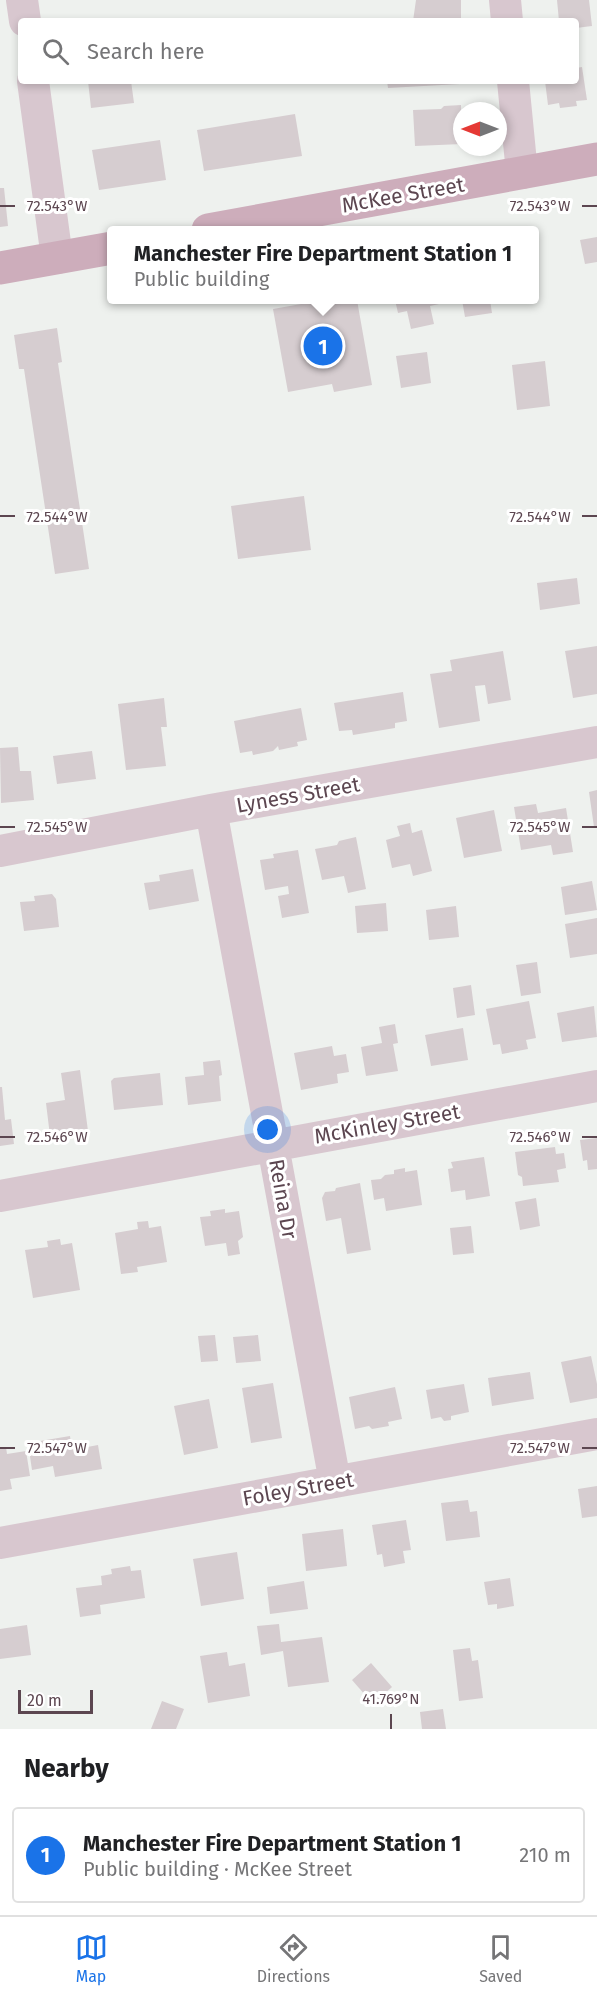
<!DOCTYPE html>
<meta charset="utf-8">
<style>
:root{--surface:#fff;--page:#f6f6f6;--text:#202124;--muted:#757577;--line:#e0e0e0;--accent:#1a73e8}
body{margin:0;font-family:"Fira Sans",sans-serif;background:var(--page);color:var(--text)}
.compass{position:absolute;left:453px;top:102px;width:54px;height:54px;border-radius:50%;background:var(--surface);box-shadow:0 3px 9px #0003;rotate:270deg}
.scale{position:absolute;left:18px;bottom:15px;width:75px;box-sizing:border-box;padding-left:6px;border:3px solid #5c4650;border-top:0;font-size:16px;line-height:21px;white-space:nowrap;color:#5c4650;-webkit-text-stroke:4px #fff;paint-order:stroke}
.you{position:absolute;left:268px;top:1130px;width:21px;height:21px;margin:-15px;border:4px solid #fff;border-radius:50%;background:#1a73e8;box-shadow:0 0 0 9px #1a73e833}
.badge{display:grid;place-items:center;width:39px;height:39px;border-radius:50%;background:var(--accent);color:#fff;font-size:20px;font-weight:700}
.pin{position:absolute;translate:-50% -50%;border:3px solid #fff;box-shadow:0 2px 6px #0006}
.popup{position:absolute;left:107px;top:226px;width:432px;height:78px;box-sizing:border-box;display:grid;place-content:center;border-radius:6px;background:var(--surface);filter:drop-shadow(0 2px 4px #0005);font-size:20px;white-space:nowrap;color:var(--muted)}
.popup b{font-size:22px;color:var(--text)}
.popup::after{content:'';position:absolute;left:50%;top:100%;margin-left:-12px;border:12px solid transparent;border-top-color:var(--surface)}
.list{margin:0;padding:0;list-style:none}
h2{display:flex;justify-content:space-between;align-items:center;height:78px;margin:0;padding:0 24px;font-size:26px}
h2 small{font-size:20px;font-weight:400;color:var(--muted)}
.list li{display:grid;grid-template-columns:39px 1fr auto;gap:18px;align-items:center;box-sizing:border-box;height:96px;margin:0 12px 12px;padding:0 12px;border:2px solid var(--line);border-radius:6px}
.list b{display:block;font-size:22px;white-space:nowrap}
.list p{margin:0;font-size:20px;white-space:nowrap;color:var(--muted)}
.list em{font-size:20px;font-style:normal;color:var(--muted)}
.icon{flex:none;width:33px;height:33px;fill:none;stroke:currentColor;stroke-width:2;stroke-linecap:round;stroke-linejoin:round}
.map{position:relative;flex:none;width:597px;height:1729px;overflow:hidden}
.search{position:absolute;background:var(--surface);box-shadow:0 3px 9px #0003;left:18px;right:18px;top:18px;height:66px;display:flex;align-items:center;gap:15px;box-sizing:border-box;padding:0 21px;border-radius:6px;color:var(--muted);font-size:22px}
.sheet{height:186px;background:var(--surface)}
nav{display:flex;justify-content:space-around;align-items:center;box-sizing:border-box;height:84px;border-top:2px solid var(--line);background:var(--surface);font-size:16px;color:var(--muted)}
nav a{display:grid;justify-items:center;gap:3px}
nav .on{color:var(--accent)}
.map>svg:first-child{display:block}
.building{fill:#d6cdd0}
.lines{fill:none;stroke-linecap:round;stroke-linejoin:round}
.minor{stroke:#d8c7cf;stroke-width:32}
.major{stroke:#cdadbb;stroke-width:33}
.ticks{fill:none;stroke:#5c4650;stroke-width:2}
.labels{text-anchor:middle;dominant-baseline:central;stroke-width:6;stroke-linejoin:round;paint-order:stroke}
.street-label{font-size:21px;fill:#5c4650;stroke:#fff}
.ticks-label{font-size:15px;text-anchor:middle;fill:#5c4650;stroke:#fff;stroke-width:6;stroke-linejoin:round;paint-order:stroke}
</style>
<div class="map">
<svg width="597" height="1729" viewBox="0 0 597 1729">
<rect width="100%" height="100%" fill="#eef1ee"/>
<!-- building -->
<path class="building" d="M416 0H461V21H413Z
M557 0H589L592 26 576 28V21H559Z
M582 67 587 100 576 101 577 106 560 108 559 103 548 105 545 81H576V68Z
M88 81H131L134 103 91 108Z
M387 81H460V84L388 88Z
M461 105 462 144 415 146 413 110 441 109 444 106Z
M295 114 302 156 204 171 197 130Z
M160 140 166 180 99 190 92 150Z
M0 188H4L8 226 0 227Z
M597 237V262L585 264 580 240Z
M318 300H357L372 385 334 392 332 384 288 392 273 309 318 301Z
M395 300H438L439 304 430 306 434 324 411 329 407 311 398 313Z
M462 300H490L492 313 465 317Z
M57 328 62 362 58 363 89 569 55 574 24 369H19L14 335Z
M427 352 431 383 401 388 396 356Z
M545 361 550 406 517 410 512 365Z
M304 496 311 550 238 559 231 506Z
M577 578 580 604 540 610 537 583Z
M597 646V694L573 698 565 651Z
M503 651 511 700 488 704 485 685 475 686 480 721 439 728 430 674 452 671 450 660Z
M403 692 407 721 395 723V728L353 735 352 730 339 731 334 703Z
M164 698 167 727H161L166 766 126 770 118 704Z
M301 708 307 740 297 742 298 746 279 750 278 746 273 751 253 755 252 751 240 753 234 721Z
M18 747 20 771H31L34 800 1 803 0 748Z
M92 751 96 779 57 784 53 756Z
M597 790V826L594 827 589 792Z
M536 804 538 813 566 808 573 852 553 855 551 845 521 850 514 807Z
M494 810 502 851 464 858 456 818Z
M410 823 412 833 422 830 432 871 413 876 410 864 392 868 386 840 400 836 397 826Z
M356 837 366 889 348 893 344 876 322 880 315 849 337 845 339 841Z
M298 850 309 913 282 918 278 896 289 894 288 886 265 890 260 860 274 858 273 854Z
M193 869 199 901 149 910 144 883 160 881 159 875Z
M592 881 597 910 565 915 561 887Z
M52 894 56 899 59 927 24 931 20 902 35 901 34 896Z
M386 903 388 931 357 933 355 906Z
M456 906 459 937 429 940 426 910Z
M597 918V954L570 958 565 924Z
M537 962 541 993 521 996 516 965Z
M471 985 475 1015 457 1018 453 988Z
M529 1001 536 1038 526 1040 528 1049 502 1054 500 1044 493 1045 486 1009Z
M594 1006 597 1037 562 1042 557 1013Z
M395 1024 398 1043 393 1044 398 1071 366 1076 361 1047 382 1043 379 1027Z
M463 1028 468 1060 431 1066 425 1035Z
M332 1046 334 1056 346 1054 349 1072 337 1074 338 1083 301 1090 294 1053Z
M220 1060 222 1075 219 1076 221 1101 188 1105 185 1077 204 1075 203 1062Z
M80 1070 88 1131 50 1136 46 1103 65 1100 61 1073Z
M160 1073 163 1105 114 1110 111 1081 114 1078Z
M0 1087H2L5 1120 11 1119 14 1144 0 1146Z
M597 1138V1169L588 1170 587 1160 583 1161 580 1140Z
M555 1147 556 1154 564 1153 566 1168 557 1170 559 1182 523 1186 522 1177 518 1175 515 1152Z
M484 1157 490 1196 466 1200 465 1190 451 1192 448 1169 453 1168 451 1162Z
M405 1168V1172L417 1170 422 1205 386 1211 384 1198 374 1200 371 1180 381 1179 385 1175 394 1174V1170Z
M360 1183 371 1250 347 1254 341 1218 326 1221 322 1198 325 1192 335 1191 336 1188Z
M536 1198 540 1226 520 1230 515 1202Z
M225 1209V1213L239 1211 243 1237 238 1241 240 1254 228 1256 226 1243 205 1246 200 1217 211 1216 210 1211Z
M148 1221 149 1228 161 1226 167 1262 137 1267 138 1272 121 1274 115 1233 138 1229 137 1222Z
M471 1226 474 1253 453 1255 450 1228Z
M60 1239 61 1245 72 1243 80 1290 33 1298 25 1250 48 1247 47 1241Z
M215 1335 218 1361 201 1362 198 1336Z
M258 1335 261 1361 236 1363 233 1337Z
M591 1356 597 1384V1398L570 1403 561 1362Z
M530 1372 534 1399 492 1406 488 1378Z
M273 1383 282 1438 251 1443 242 1388Z
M464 1384 469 1412 451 1416V1420L444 1421 441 1417 431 1419 426 1390Z
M395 1387 402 1419 388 1422 389 1426 372 1429 369 1426 355 1429 349 1397Z
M209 1399 218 1448 184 1455 174 1406Z
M70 1436 71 1443 81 1442 82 1448 98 1445 102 1469 55 1477 53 1466 32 1470 28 1443Z
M0 1447H6L7 1454 26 1451 30 1476 10 1479 12 1489 0 1491Z
M597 1486V1516L582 1518 578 1489Z
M468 1500 470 1512 477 1511 480 1537 446 1541 441 1503Z
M406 1520 411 1550 403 1551 405 1563 384 1567 382 1554 377 1555 372 1525Z
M343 1529 347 1566 306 1571 302 1534Z
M237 1552 244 1599 201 1606 193 1559Z
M130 1566 131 1571 141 1570 145 1598 100 1605 101 1614 80 1617 76 1588 102 1585 101 1576 112 1574 111 1569Z
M510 1578 514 1606 497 1609V1604L488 1605 484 1582Z
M304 1581 308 1609 270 1614 267 1587Z
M279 1624 281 1642 322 1637 329 1682 288 1687 283 1651 261 1655 257 1626Z
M27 1625 31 1655 0 1659V1629Z
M470 1648 472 1661 478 1660 483 1698 459 1701 453 1650Z
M227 1652 229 1666 245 1663 250 1696 208 1703 200 1656Z
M371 1663 392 1687 373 1704 352 1680Z
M162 1701 184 1709 176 1729H151Z
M443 1709 446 1729H422L420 1712Z"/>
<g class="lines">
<!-- minor -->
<path class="minor" d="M22 0 25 21
M505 0 507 21
M33 81 57 258
M513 81 522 173
M211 810 335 1482
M0 851 211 810 597 742
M0 1196 597 1086
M0 1543 597 1434"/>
<!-- major -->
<path class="major" d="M208 230 597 159
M0 268 112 248"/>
</g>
<!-- ticks -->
<path class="ticks" d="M0 206H15M582 206H597M0 516H15M582 516H597M0 827H15M582 827H597M0 1137H15M582 1137H597M0 1448H15M582 1448H597M391 1714V1729"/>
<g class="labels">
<!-- street labels -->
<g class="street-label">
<text transform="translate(403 195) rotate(-10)">McKee Street</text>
<text transform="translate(298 795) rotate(-10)">Lyness Street</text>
<text transform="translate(387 1124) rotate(-10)">McKinley Street</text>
<text transform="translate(283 1199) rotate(80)">Reina Dr</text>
<text transform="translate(298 1489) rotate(-10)">Foley Street</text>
</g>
</g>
<g class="ticks-label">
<text x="540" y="211">72.543°W</text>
<text x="57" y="211">72.543°W</text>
<text x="540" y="522">72.544°W</text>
<text x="57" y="522">72.544°W</text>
<text x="57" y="832">72.545°W</text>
<text x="540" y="832">72.545°W</text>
<text x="57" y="1142">72.546°W</text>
<text x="540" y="1142">72.546°W</text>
<text x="57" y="1453">72.547°W</text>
<text x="540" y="1453">72.547°W</text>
<text x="391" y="1704">41.769°N</text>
</g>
</svg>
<svg class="compass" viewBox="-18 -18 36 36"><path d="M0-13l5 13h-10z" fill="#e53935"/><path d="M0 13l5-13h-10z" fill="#757577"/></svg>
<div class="scale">20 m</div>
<div class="you"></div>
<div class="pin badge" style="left:323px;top:346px">1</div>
<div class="popup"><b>Manchester Fire Department Station 1</b>Public building</div>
<div class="search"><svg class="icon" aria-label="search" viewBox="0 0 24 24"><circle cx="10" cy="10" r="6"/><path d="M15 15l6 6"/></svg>Search here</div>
</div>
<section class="sheet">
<h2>Nearby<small></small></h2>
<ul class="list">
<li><span class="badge">1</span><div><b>Manchester Fire Department Station 1</b><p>Public building · McKee Street</p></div><em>210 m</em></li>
</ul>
</section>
<nav>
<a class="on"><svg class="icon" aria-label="map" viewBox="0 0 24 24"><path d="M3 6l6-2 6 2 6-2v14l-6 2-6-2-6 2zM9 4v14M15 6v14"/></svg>Map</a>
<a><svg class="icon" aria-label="directions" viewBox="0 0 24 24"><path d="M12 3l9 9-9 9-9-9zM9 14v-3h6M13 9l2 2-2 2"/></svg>Directions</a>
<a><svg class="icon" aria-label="saved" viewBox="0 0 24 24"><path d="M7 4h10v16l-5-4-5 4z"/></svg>Saved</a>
</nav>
